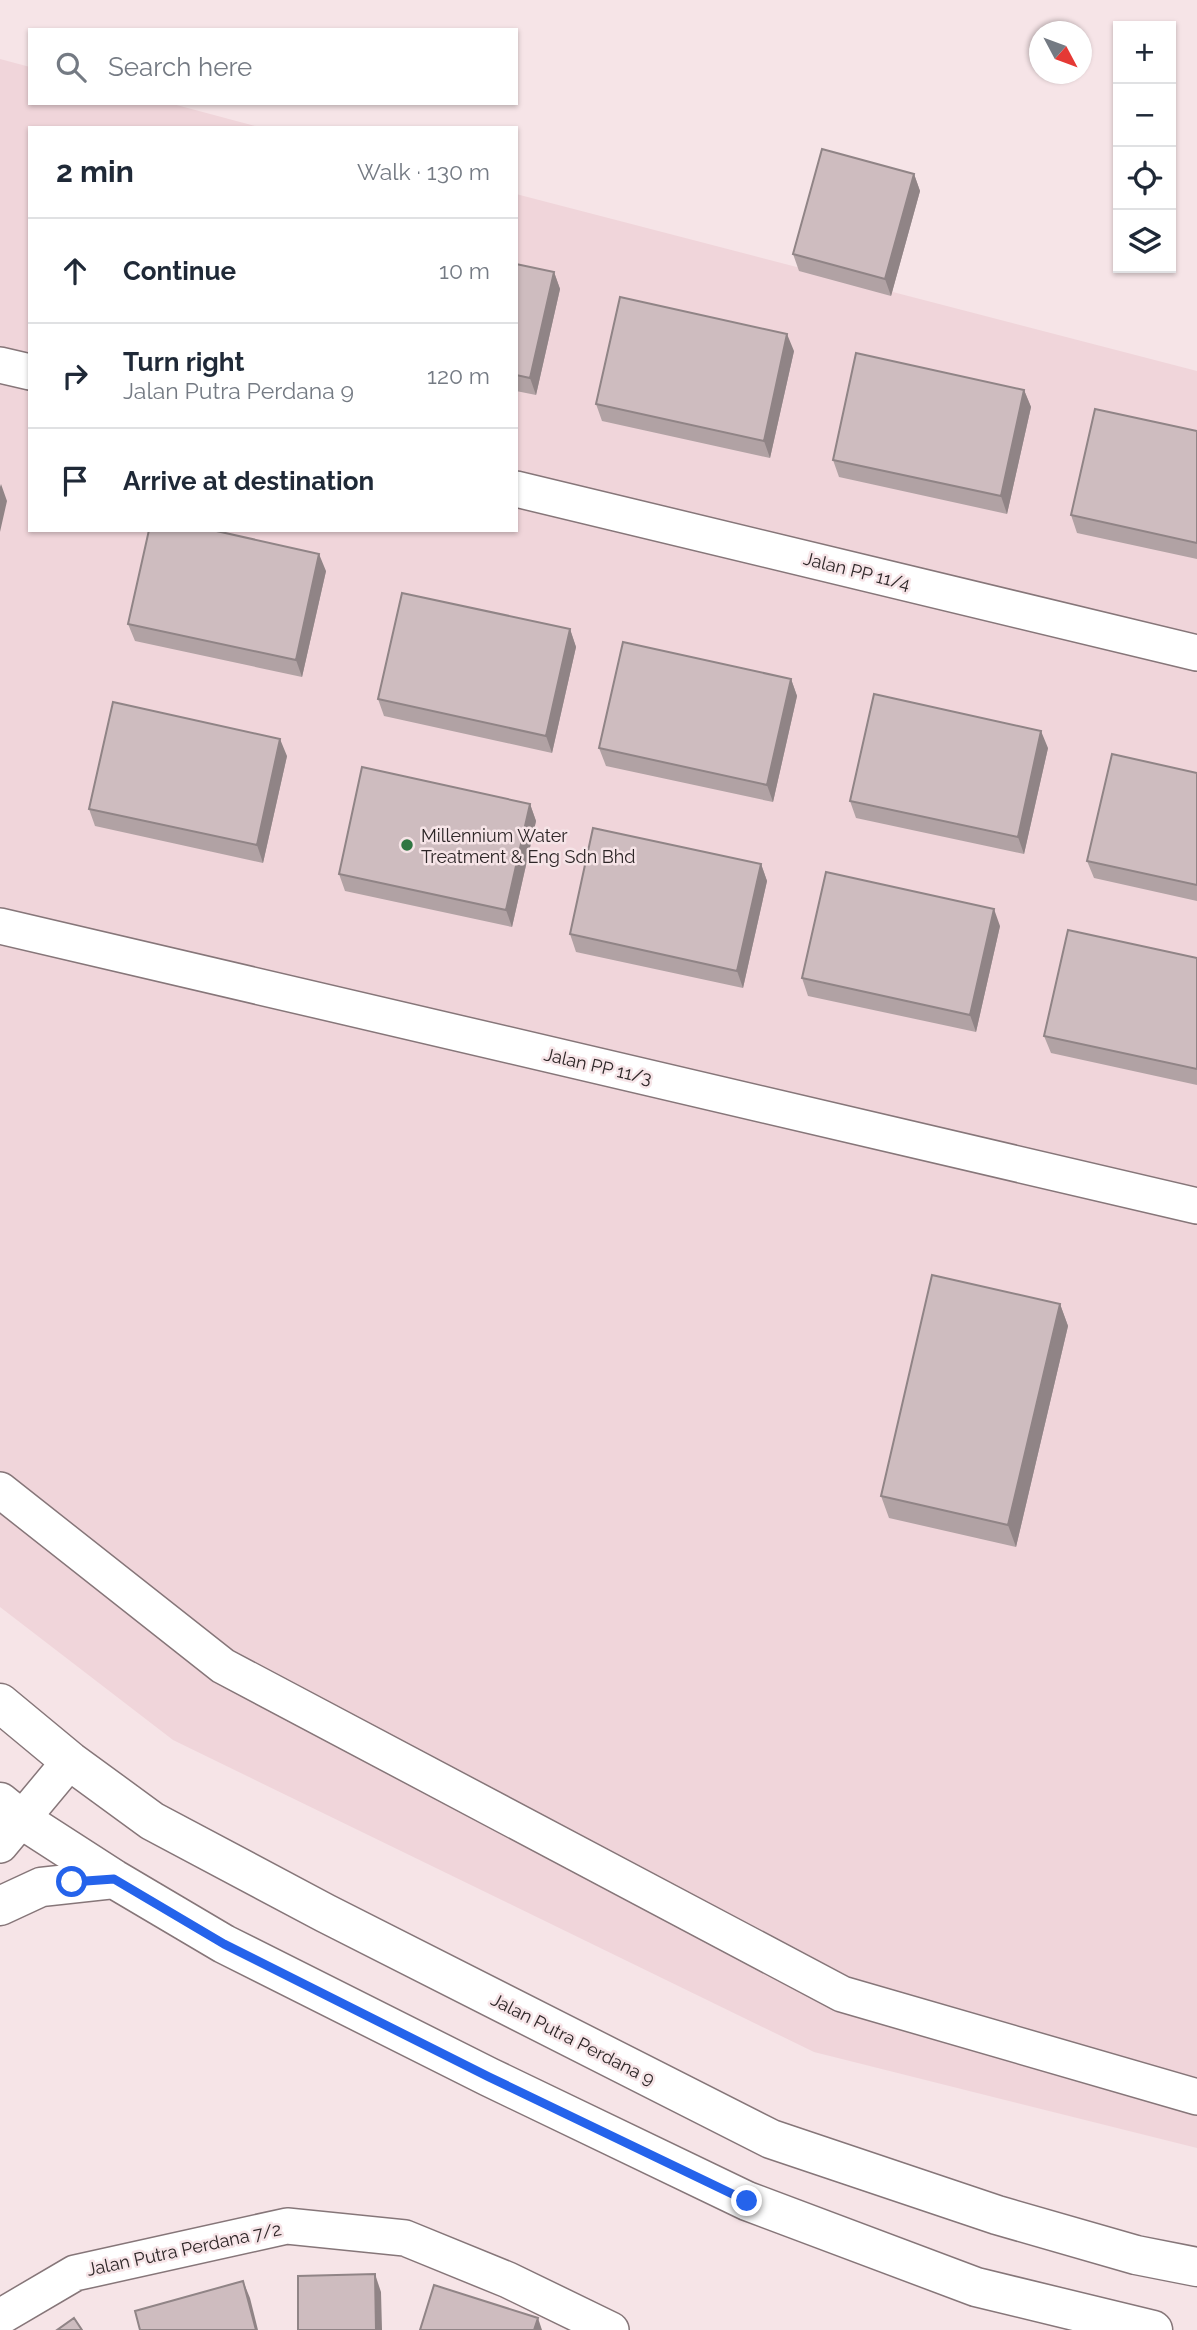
<!DOCTYPE html>
<meta charset="utf-8">
<style>
:root{--surface:#fff;--page:#f2f2f3;--text:#1f2937;--muted:#747a83;--line:#e0e1e3}
body{margin:0;font-family:Raleway,sans-serif;background:var(--page);color:var(--text)}
.controls{position:absolute;right:21px;top:21px;display:grid;overflow:hidden;border-radius:0px;box-shadow:0 2px 5px #0004}
.controls button{width:63px;height:63px;display:grid;place-items:center;padding:0;border:0;border-bottom:2px solid var(--line);background:var(--surface);color:var(--text);font:35px sans-serif}
.compass{position:absolute;left:1029px;top:21px;width:63px;height:63px;border-radius:50%;background:var(--surface);box-shadow:0 2px 5px #0004;rotate:131deg}
.stop{position:absolute;width:21px;height:21px;margin:-16px;border:5px solid #2563eb;border-radius:50%;background:#fff}
.stop.end{background:#2563eb;border-color:#fff;box-shadow:0 2px 7px #0008}
.list{margin:0;padding:0;list-style:none}
h2{display:flex;justify-content:space-between;align-items:center;height:91px;margin:0;padding:0 28px;font-size:30px}
h2 small{font-size:23px;font-weight:400;color:var(--muted)}
.list li{display:grid;grid-template-columns:46px 1fr auto;gap:21px;align-items:center;box-sizing:border-box;height:105px;padding:0 28px;border-top:2px solid var(--line)}
.list b{display:block;font-size:26px;white-space:nowrap}
.list p{margin:0;font-size:23px;white-space:nowrap;color:var(--muted)}
.list em{font-size:23px;font-style:normal;color:var(--muted)}
.icon{flex:none;width:38px;height:38px;fill:none;stroke:currentColor;stroke-width:2;stroke-linecap:round;stroke-linejoin:round}
.map{position:relative;flex:none;width:1197px;height:2330px;overflow:hidden}
.search{position:absolute;background:var(--surface);box-shadow:0 2px 5px #0004;left:28px;top:28px;width:490px;height:77px;display:flex;align-items:center;gap:18px;box-sizing:border-box;padding:0 24px;border-radius:0px;color:var(--muted);font-size:26px}
.panel{position:absolute;background:var(--surface);box-shadow:0 2px 5px #0004;left:28px;top:126px;width:490px;height:406px;border-radius:0px}
.map>svg:first-child{display:block}
.built{fill:#f0d5da}
.lines{fill:none;stroke-linecap:round;stroke-linejoin:round}
.street-casing{stroke:#867679;stroke-width:38}
.secondary-casing{stroke:#867679;stroke-width:41}
.street{stroke:#fff;stroke-width:35}
.secondary{stroke:#fff;stroke-width:38}
.wall{fill:#b1a2a4}
.shaded-wall{fill:#908486}
.building{fill:#cebcbf;stroke:#908486;stroke-width:2}
.route{stroke:#2563eb;stroke-width:9}
.poi-dot{fill:#307642;stroke:#f6e4e7;stroke-width:2.5}
.labels{text-anchor:middle;dominant-baseline:central;stroke-width:5;stroke-linejoin:round;paint-order:stroke}
.street-label{font-size:18px;fill:#2d2627;stroke:#f6e4e7}
.poi-label{font-size:18px;fill:#2d2627;stroke:#f6e4e7;text-anchor:start}
</style>
<div class="map">
<svg width="1197" height="2330" viewBox="0 0 1197 2330">
<rect width="100%" height="100%" fill="#f6e4e7"/>
<!-- built -->
<path class="built" d="M0 59 30 67V103H169L263 128H30V530H516V194L1197 371V2148L814 2052 173 1740 0 1607Z"/>
<g class="lines">
<!-- street casing -->
<g class="street-casing">
<path id="street" d="M0 365 30 372
M516 489 1197 653
M0 926 1197 1206
M0 1490 223 1666 842 1994 1197 2097
M0 1845 70 1761
M0 2317 75 2273 287 2226 405 2238 508 2280 611 2330"/>
</g>
<!-- secondary casing -->
<g class="secondary-casing">
<path id="secondary" d="M0 1703 70 1761 152 1821 325 1913 771 2139 997 2215 1136 2255 1197 2267
M0 1802 21 1819 114 1879 224 1944 489 2077 747 2201 976 2287 1153 2330
M0 1906 41 1887 114 1879"/>
</g>
<!-- street -->
<use href="#street" class="street"/>
<!-- secondary -->
<use href="#secondary" class="secondary"/>
</g>
<!-- wall -->
<path class="wall" d="M914 174 920 191 891 296 799 271 793 254Z
M516 264 554 272 560 289 536 395 516 391Z
M794 351 770 458 602 421 596 404Z
M1024 390 1031 407 1007 514 839 477 833 460Z
M1197 431V559L1077 533 1071 515Z
M326 571 302 677 135 641 128 624Z
M570 629 576 647 552 753 384 716 378 699Z
M791 679 797 696 773 802 606 766 599 748Z
M1048 748 1024 854 856 818 850 801Z
M287 756 263 863 95 826 89 809Z
M1197 773V901L1094 878 1087 861Z
M530 804 536 821 512 927 345 891 339 874Z
M761 864 767 881 743 988 576 952 570 934Z
M1000 926 976 1032 808 996 802 978Z
M1197 958V1085L1051 1053 1044 1036Z
M1060 1304 1068 1326 1016 1547 889 1518 881 1496Z"/>
<!-- shaded-wall -->
<path class="shaded-wall" d="M914 174 920 191 891 296 885 279Z
M554 272 560 289 536 395 530 378Z
M787 334 794 351 770 458 764 441Z
M1024 390 1031 407 1007 514 1001 496Z
M1 484 7 501 0 532V487Z
M319 554 326 571 302 677 296 660Z
M570 629 576 647 552 753 546 736Z
M791 679 797 696 773 802 767 785Z
M1041 731 1048 748 1024 854 1018 837Z
M280 739 287 756 263 863 257 845Z
M530 804 536 821 512 927 506 910Z
M761 864 767 881 743 988 737 971Z
M994 909 1000 926 976 1032 970 1015Z
M1060 1304 1068 1326 1016 1547 1008 1525Z
M375 2274 381 2292 382 2330H376Z
M243 2281 250 2298 258 2330H256Z
M538 2318 542 2330H534Z"/>
<!-- building -->
<path class="building" d="M822 149 914 174 885 279 793 254Z
M516 264 554 272 530 378 516 375Z
M620 297 787 334 764 441 596 404Z
M856 353 1024 390 1001 496 833 460Z
M1095 409 1197 431V543L1071 515Z
M149 530H212L319 554 296 660 128 624Z
M402 593 570 629 546 736 378 699Z
M623 642 791 679 767 785 599 748Z
M874 694 1041 731 1018 837 850 801Z
M113 702 280 739 257 845 89 809Z
M1112 754 1197 773V885L1087 861Z
M362 767 530 804 506 910 339 874Z
M593 828 761 864 737 971 570 934Z
M826 872 994 909 970 1015 802 978Z
M1068 930 1197 958V1069L1044 1036Z
M932 1275 1060 1304 1008 1525 881 1496Z
M375 2274 376 2330H298V2276Z
M243 2281 256 2330H140L135 2311Z
M434 2285 538 2318 534 2330H420Z
M74 2318 82 2330H57Z"/>
<g class="lines">
<!-- route -->
<path class="route" d="M72 1882 114 1879 224 1944 489 2077 747 2201"/>
</g>
<!-- markers -->
<circle class="poi-dot" cx="407" cy="845" r="7"/>
<g class="labels">
<!-- street labels -->
<g class="street-label">
<text transform="translate(857 571) rotate(14)">Jalan PP 11/4</text>
<text transform="translate(598 1066) rotate(13)">Jalan PP 11/3</text>
<text transform="translate(573 2039) rotate(27)">Jalan Putra Perdana 9</text>
<text transform="translate(184 2249) rotate(-12)">Jalan Putra Perdana 7/2</text>
</g>
<!-- poi labels -->
<g class="poi-label">
<text x="421" y="835">Millennium Water<tspan x="421" dy="21">Treatment &amp; Eng Sdn Bhd</tspan></text>
</g>
</g>
</svg>
<div class="controls">
<button>+</button>
<button>−</button>
<button><svg class="icon" aria-label="locate" viewBox="0 0 24 24"><circle cx="12" cy="12" r="6"/><path d="M12 2v4M12 18v4M2 12h4M18 12h4"/></svg></button>
<button><svg class="icon" aria-label="layers" viewBox="0 0 24 24"><path d="M12 4l9 5-9 5-9-5zM3 14l9 5 9-5"/></svg></button>
</div>
<svg class="compass" viewBox="-18 -18 36 36"><path d="M0-13l5 13h-10z" fill="#e53935"/><path d="M0 13l5-13h-10z" fill="#747a83"/></svg>
<div class="stop" style="left:72px;top:1882px"></div>
<div class="stop end" style="left:747px;top:2201px"></div>
<div class="search"><svg class="icon" aria-label="search" viewBox="0 0 24 24"><circle cx="10" cy="10" r="6"/><path d="M15 15l6 6"/></svg>Search here</div>
<section class="panel">
<h2>2 min<small>Walk · 130 m</small></h2>
<ul class="list">
<li><svg class="icon" aria-label="ahead" viewBox="0 0 24 24"><path d="M12 20V5M6 11l6-6 6 6"/></svg><div><b>Continue</b></div><em>10 m</em></li>
<li><svg class="icon" aria-label="right" viewBox="0 0 24 24"><path d="M7 20v-9h11M14 6l5 5-5 5"/></svg><div><b>Turn right</b><p>Jalan Putra Perdana 9</p></div><em>120 m</em></li>
<li><svg class="icon" aria-label="arrive" viewBox="0 0 24 24"><path d="M6 21V4h12l-3 4 3 4H6"/></svg><div><b>Arrive at destination</b></div></li>
</ul>
</section>
</div>
